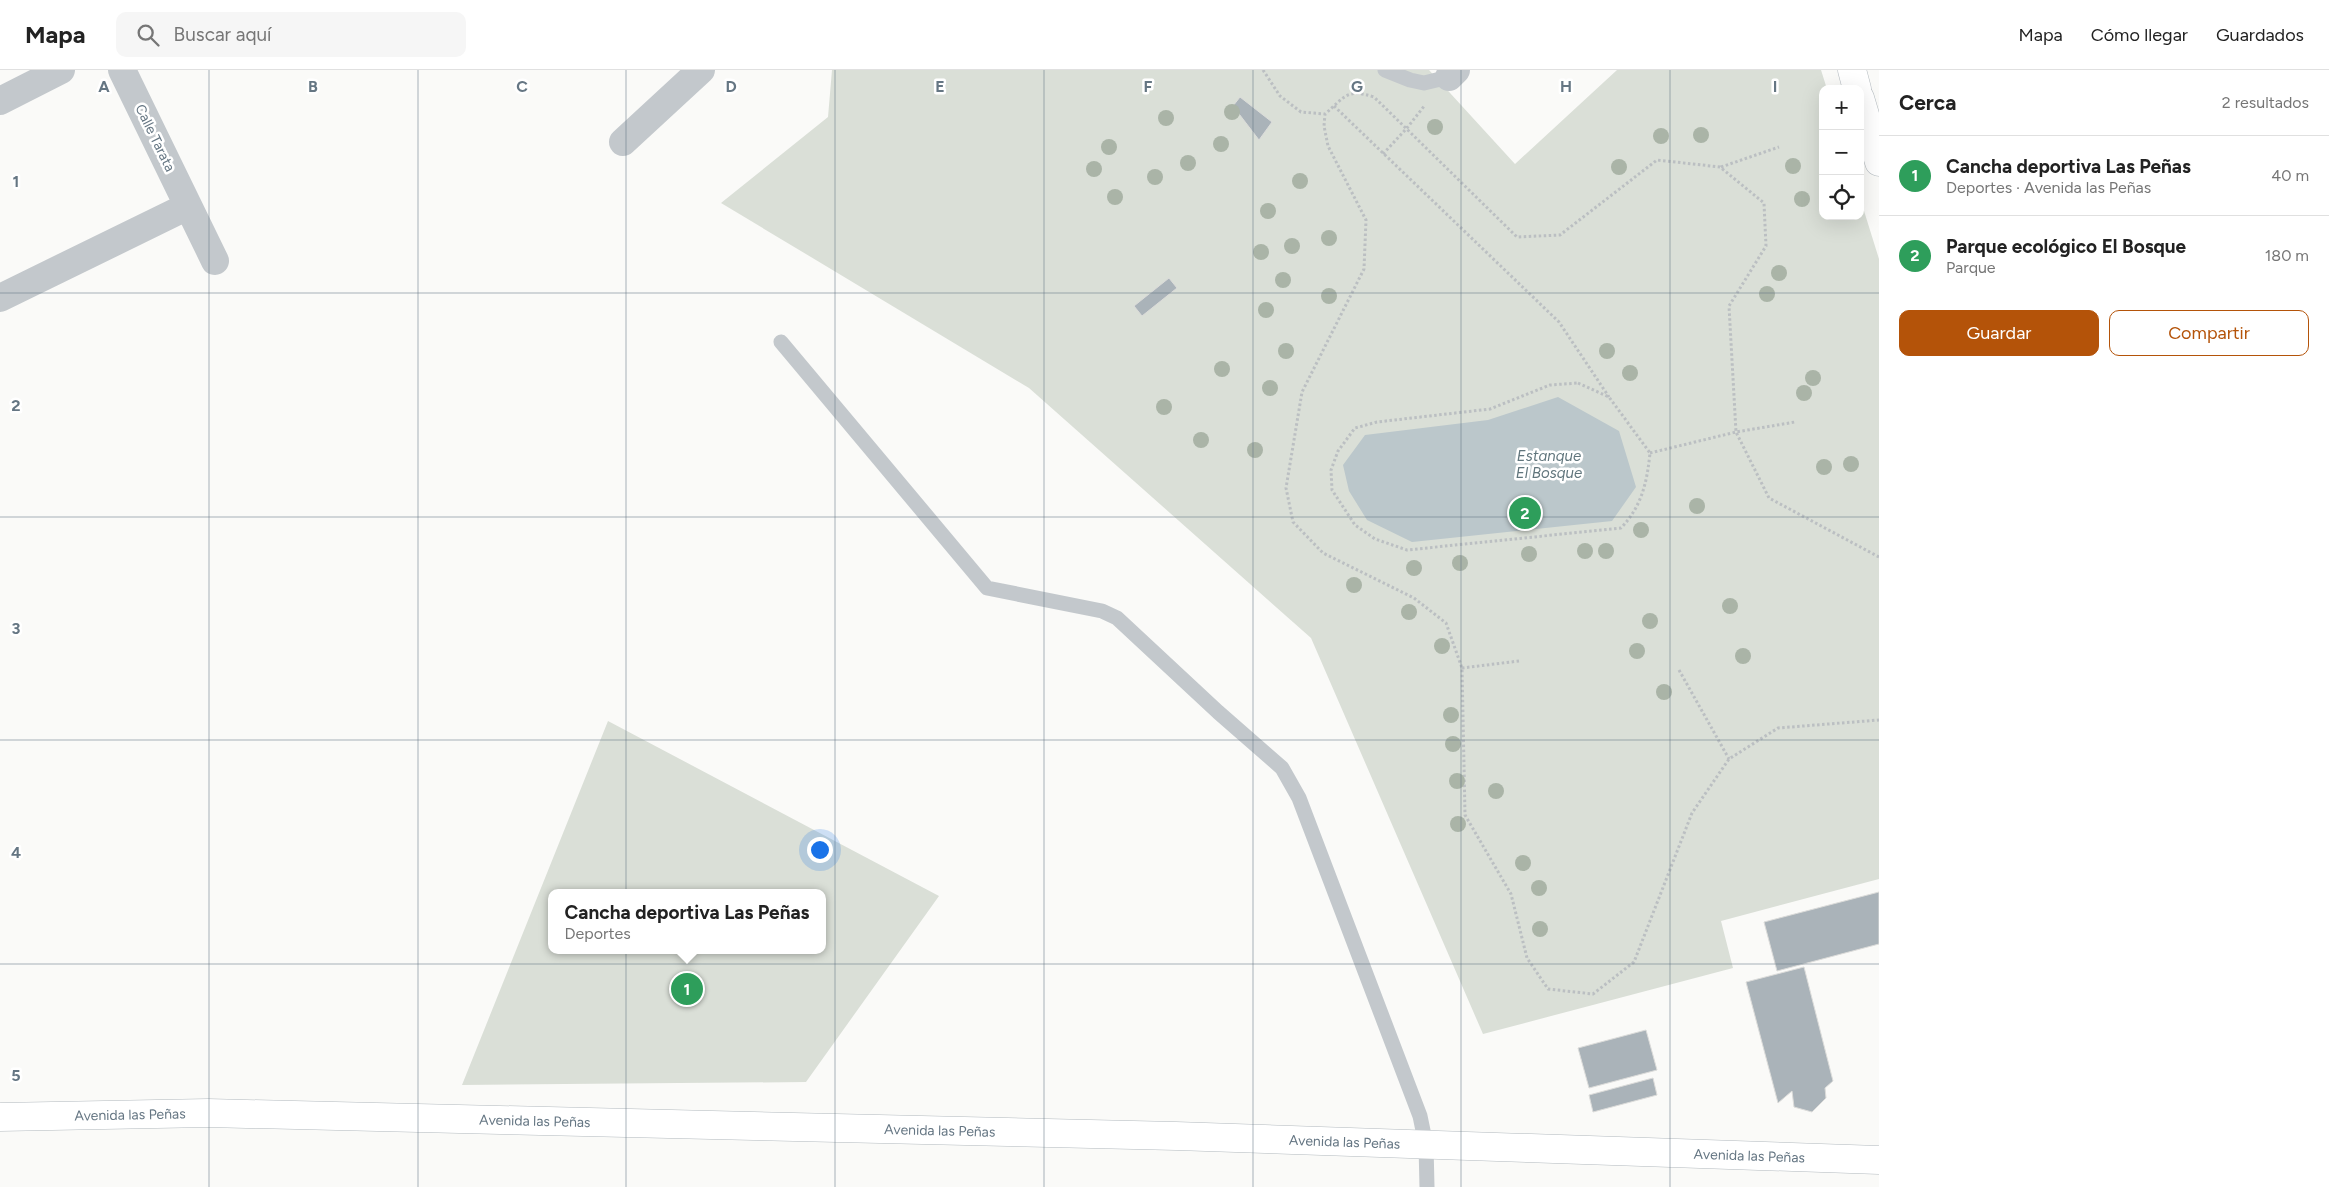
<!DOCTYPE html>
<html lang="es">
<meta charset="utf-8">
<style>
:root{--surface:#fff;--page:#f6f6f6;--text:#222;--muted:#767676;--line:#e0e0e0;--accent:#b45309}
body{margin:0;font-family:Figtree,sans-serif;background:var(--page);color:var(--text)}
.controls{position:absolute;right:15px;top:15px;display:grid;overflow:hidden;border-radius:10px;box-shadow:0 5px 20px #0002}
.controls button{width:45px;height:45px;display:grid;place-items:center;padding:0;border:0;border-bottom:1px solid var(--line);background:var(--surface);color:var(--text);font:25px sans-serif}
.you{position:absolute;left:819px;top:779px;width:18px;height:18px;margin:-12px;border:4px solid #fff;border-radius:50%;background:#1a73e8;box-shadow:0 0 0 8px #1a73e833}
.badge{display:grid;place-items:center;width:32px;height:32px;border-radius:50%;background:var(--accent);color:#fff;font-size:16px;font-weight:700}
.pin{position:absolute;translate:-50% -50%;border:2px solid #fff;box-shadow:0 1px 5px #0006}
.popup{position:absolute;left:548px;top:819px;width:278px;height:65px;box-sizing:border-box;display:grid;place-content:center;border-radius:10px;background:var(--surface);filter:drop-shadow(0 1px 4px #0005);font-size:16px;white-space:nowrap;color:var(--muted)}
.popup b{font-size:19px;color:var(--text)}
.popup::after{content:'';position:absolute;left:50%;top:100%;margin-left:-10px;border:10px solid transparent;border-top-color:var(--surface)}
.list{margin:0;padding:0;list-style:none}
h2{display:flex;justify-content:space-between;align-items:center;height:65px;margin:0;padding:0 20px;font-size:21px}
h2 small{font-size:16px;font-weight:400;color:var(--muted)}
.list li{display:grid;grid-template-columns:32px 1fr auto;gap:15px;align-items:center;box-sizing:border-box;height:80px;padding:0 20px;border-top:1px solid var(--line)}
.list b{display:block;font-size:19px;white-space:nowrap}
.list p{margin:0;font-size:16px;white-space:nowrap;color:var(--muted)}
.list em{font-size:16px;font-style:normal;color:var(--muted)}
.actions{display:flex;gap:10px;padding:15px 20px}
.actions a{flex:1;padding:11px 0;border:1px solid var(--accent);border-radius:10px;text-align:center;font-size:18px;color:var(--accent)}
.actions .main{background:var(--accent);color:#fff}
.icon{flex:none;width:28px;height:28px;fill:none;stroke:currentColor;stroke-width:2;stroke-linecap:round;stroke-linejoin:round}
.map{position:relative;flex:none;width:1879px;height:1117px;overflow:hidden}
header{display:flex;align-items:center;gap:30px;box-sizing:border-box;height:70px;padding:0 25px;background:var(--surface);border-bottom:1px solid var(--line)}
header strong{font-size:24px}
nav{display:flex;gap:28px;margin-inline-start:auto;font-size:18px}
.search{width:350px;height:45px;background:var(--page);display:flex;align-items:center;gap:12px;box-sizing:border-box;padding:0 18px;border-radius:10px;color:var(--muted);font-size:19px}
main{display:flex}
aside{flex:1;background:var(--surface)}
.map>svg:first-child{display:block}
.green{fill:#dadfd7;fill-rule:evenodd}
.water{fill:#bbc7cb}
.building{fill:#aab3b9;stroke:#dcdcda}
.lines{fill:none;stroke-linecap:round;stroke-linejoin:round}
.secondary-casing{stroke:#b3babf;stroke-width:29}
.path{stroke:#bbbfc2;stroke-width:3;stroke-dasharray:2.5 2.5;stroke-linecap:butt}
.lane{stroke:#c3c8cc;stroke-width:15}
.street{stroke:#c3c8cc;stroke-width:28}
.secondary{stroke:#fff;stroke-width:28}
.tree{fill:#aab4a7}
.grid{fill:none;stroke:#657683;stroke-width:1;stroke-opacity:0.55}
.labels{text-anchor:middle;dominant-baseline:central;stroke-width:5;stroke-linejoin:round;paint-order:stroke}
.street-label{font-size:14px;fill:#657683;stroke:#fff}
.water-label{font-size:15px;font-style:italic;fill:#60757c;stroke:#fff}
.grid-label{font-size:16px;text-anchor:middle;font-weight:bold;fill:#657683;stroke:#fff;stroke-width:5;stroke-linejoin:round;paint-order:stroke}
</style>
<header>
<strong>Mapa</strong>
<div class="search"><svg class="icon" aria-label="search" viewBox="0 0 24 24"><circle cx="10" cy="10" r="6"/><path d="M15 15l6 6"/></svg>Buscar aquí</div>
<nav><a>Mapa</a><a>Cómo llegar</a><a>Guardados</a></nav>
</header>
<main>
<div class="map">
<svg width="1879" height="1117" viewBox="0 0 1879 1117">
<rect width="100%" height="100%" fill="#fafaf8"/>
<!-- green -->
<path class="green" d="M832 0H1429L1515 94 1617 0H1821L1827 19H1823V146H1860V128L1879 189V809L1721 851 1733 898 1483 964 1311 568 1029 318 721 133 828 47Z
M608 651 939 826 806 1012 462 1015ZM552 823H822V880H552Z"/>
<!-- water -->
<path class="water" d="M1558 327 1619 361 1636 417 1612 451 1412 472 1367 450 1349 421 1343 395 1365 365 1488 350Z"/>
<!-- building -->
<path class="building" d="M1240 27 1272 52 1259 70 1233 36Z
M1169 208 1177 218 1142 246 1134 236Z
M1879 822V874L1777 901 1764 852Z
M1804 897 1833 1011 1825 1018 1826 1028 1812 1042 1794 1037 1792 1021 1778 1033 1746 912Z
M1646 960 1657 1000 1589 1018 1578 978Z
M1653 1008 1657 1025 1593 1042 1589 1025Z"/>
<g class="lines">
<!-- secondary casing -->
<g class="secondary-casing">
<g id="secondary">
<path d="M1852 0 1857 19"/>
<path d="M1860 28 1879 92"/>
<path id="s1" d="M0 1047 208 1043 1176 1066 1879 1090"/>
</g>
</g>
<!-- path -->
<path class="path" d="M1263 0 1280 26 1301 42 1325 44
M1334 36 1559 252 1609 327
M1383 84 1407 58 1425 35
M1721 97 1779 77
M1578 313 1609 327 1650 383C1647 412 1642 436 1621 458L1407 480 1375 469 1355 455 1332 420 1331 400 1338 381 1355 358 1377 352 1490 339 1550 315Z
M1650 383 1736 362 1795 352
M1879 487 1769 428 1736 362 1729 236 1766 176 1764 133 1720 97 1657 90 1560 165 1517 167 1374 27C1346 18 1345 27 1325 44L1324 56 1328 76 1366 150 1364 199 1302 322 1286 418 1293 452 1323 483 1414 528 1446 553 1462 598 1465 745 1511 824 1527 888 1548 919 1593 924 1634 892 1692 743 1729 689 1778 658 1879 650
M1462 598 1519 591
M1679 600 1729 689"/>
<!-- lane -->
<path class="lane" d="M1385 0 1410 10 1424 13 1449 7
M781 272 987 518 1102 541 1117 548 1218 642 1282 698 1299 728 1420 1046 1426 1075 1427 1117"/>
<!-- street -->
<path class="street" d="M122 0 215 191
M1449 7 1456 0
M0 31 61 0
M623 72 701 0
M0 228 188 136"/>
<!-- secondary -->
<use href="#secondary" class="secondary"/>
</g>
<!-- trees -->
<g class="tree">
<circle cx="1232" cy="42" r="8"/>
<circle cx="1166" cy="48" r="8"/>
<circle cx="1435" cy="57" r="8"/>
<circle cx="1701" cy="65" r="8"/>
<circle cx="1661" cy="66" r="8"/>
<circle cx="1221" cy="74" r="8"/>
<circle cx="1109" cy="77" r="8"/>
<circle cx="1188" cy="93" r="8"/>
<circle cx="1793" cy="96" r="8"/>
<circle cx="1619" cy="97" r="8"/>
<circle cx="1094" cy="99" r="8"/>
<circle cx="1155" cy="107" r="8"/>
<circle cx="1300" cy="111" r="8"/>
<circle cx="1115" cy="127" r="8"/>
<circle cx="1802" cy="129" r="8"/>
<circle cx="1268" cy="141" r="8"/>
<circle cx="1329" cy="168" r="8"/>
<circle cx="1292" cy="176" r="8"/>
<circle cx="1261" cy="182" r="8"/>
<circle cx="1779" cy="203" r="8"/>
<circle cx="1283" cy="210" r="8"/>
<circle cx="1767" cy="224" r="8"/>
<circle cx="1329" cy="226" r="8"/>
<circle cx="1266" cy="240" r="8"/>
<circle cx="1286" cy="281" r="8"/>
<circle cx="1607" cy="281" r="8"/>
<circle cx="1222" cy="299" r="8"/>
<circle cx="1630" cy="303" r="8"/>
<circle cx="1813" cy="308" r="8"/>
<circle cx="1270" cy="318" r="8"/>
<circle cx="1804" cy="323" r="8"/>
<circle cx="1164" cy="337" r="8"/>
<circle cx="1201" cy="370" r="8"/>
<circle cx="1255" cy="380" r="8"/>
<circle cx="1851" cy="394" r="8"/>
<circle cx="1824" cy="397" r="8"/>
<circle cx="1697" cy="436" r="8"/>
<circle cx="1641" cy="460" r="8"/>
<circle cx="1585" cy="481" r="8"/>
<circle cx="1606" cy="481" r="8"/>
<circle cx="1529" cy="484" r="8"/>
<circle cx="1460" cy="493" r="8"/>
<circle cx="1414" cy="498" r="8"/>
<circle cx="1354" cy="515" r="8"/>
<circle cx="1730" cy="536" r="8"/>
<circle cx="1409" cy="542" r="8"/>
<circle cx="1650" cy="551" r="8"/>
<circle cx="1442" cy="576" r="8"/>
<circle cx="1637" cy="581" r="8"/>
<circle cx="1743" cy="586" r="8"/>
<circle cx="1664" cy="622" r="8"/>
<circle cx="1451" cy="645" r="8"/>
<circle cx="1453" cy="674" r="8"/>
<circle cx="1457" cy="711" r="8"/>
<circle cx="1496" cy="721" r="8"/>
<circle cx="1458" cy="754" r="8"/>
<circle cx="1523" cy="793" r="8"/>
<circle cx="1539" cy="818" r="8"/>
<circle cx="1540" cy="859" r="8"/>
</g>
<!-- grid -->
<path class="grid" d="M209 0V1117M418 0V1117M626 0V1117M835 0V1117M1044 0V1117M1253 0V1117M1461 0V1117M1670 0V1117M0 223H1879M0 447H1879M0 670H1879M0 894H1879"/>
<g class="labels">
<!-- street labels -->
<g class="street-label">
<text transform="translate(155 68) rotate(64)">Calle Tarata</text>
<text stroke="none"><textPath href="#s1" startOffset="130">Avenida las Peñas</textPath></text>
<text stroke="none"><textPath href="#s1" startOffset="535">Avenida las Peñas</textPath></text>
<text stroke="none"><textPath href="#s1" startOffset="940">Avenida las Peñas</textPath></text>
<text stroke="none"><textPath href="#s1" startOffset="1345">Avenida las Peñas</textPath></text>
<text stroke="none"><textPath href="#s1" startOffset="1750">Avenida las Peñas</textPath></text>
</g>
<!-- water labels -->
<g class="water-label">
<text x="1549" y="386">Estanque<tspan x="1549" dy="17">El Bosque</tspan></text>
</g>
</g>
<g class="grid-label">
<text x="104" y="22">A</text>
<text x="313" y="22">B</text>
<text x="522" y="22">C</text>
<text x="731" y="22">D</text>
<text x="940" y="22">E</text>
<text x="1148" y="22">F</text>
<text x="1357" y="22">G</text>
<text x="1566" y="22">H</text>
<text x="1775" y="22">I</text>
<text x="16" y="117">1</text>
<text x="16" y="341">2</text>
<text x="16" y="564">3</text>
<text x="16" y="788">4</text>
<text x="16" y="1011">5</text>
</g>
</svg>
<div class="controls">
<button>+</button>
<button>−</button>
<button><svg class="icon" aria-label="locate" viewBox="0 0 24 24"><circle cx="12" cy="12" r="6"/><path d="M12 2v4M12 18v4M2 12h4M18 12h4"/></svg></button>
</div>
<div class="you"></div>
<div class="pin badge" style="left:687px;top:919px;background:#2e9e5b">1</div>
<div class="popup"><b>Cancha deportiva Las Peñas</b>Deportes</div>
<div class="pin badge" style="left:1525px;top:443px;background:#2e9e5b">2</div>
</div>
<aside>
<h2>Cerca<small>2 resultados</small></h2>
<ul class="list">
<li><span class="badge" style="background:#2e9e5b">1</span><div><b>Cancha deportiva Las Peñas</b><p>Deportes · Avenida las Peñas</p></div><em>40 m</em></li>
<li><span class="badge" style="background:#2e9e5b">2</span><div><b>Parque ecológico El Bosque</b><p>Parque</p></div><em>180 m</em></li>
</ul>
<div class="actions"><a class="main">Guardar</a><a>Compartir</a></div>
</aside>
</main>
